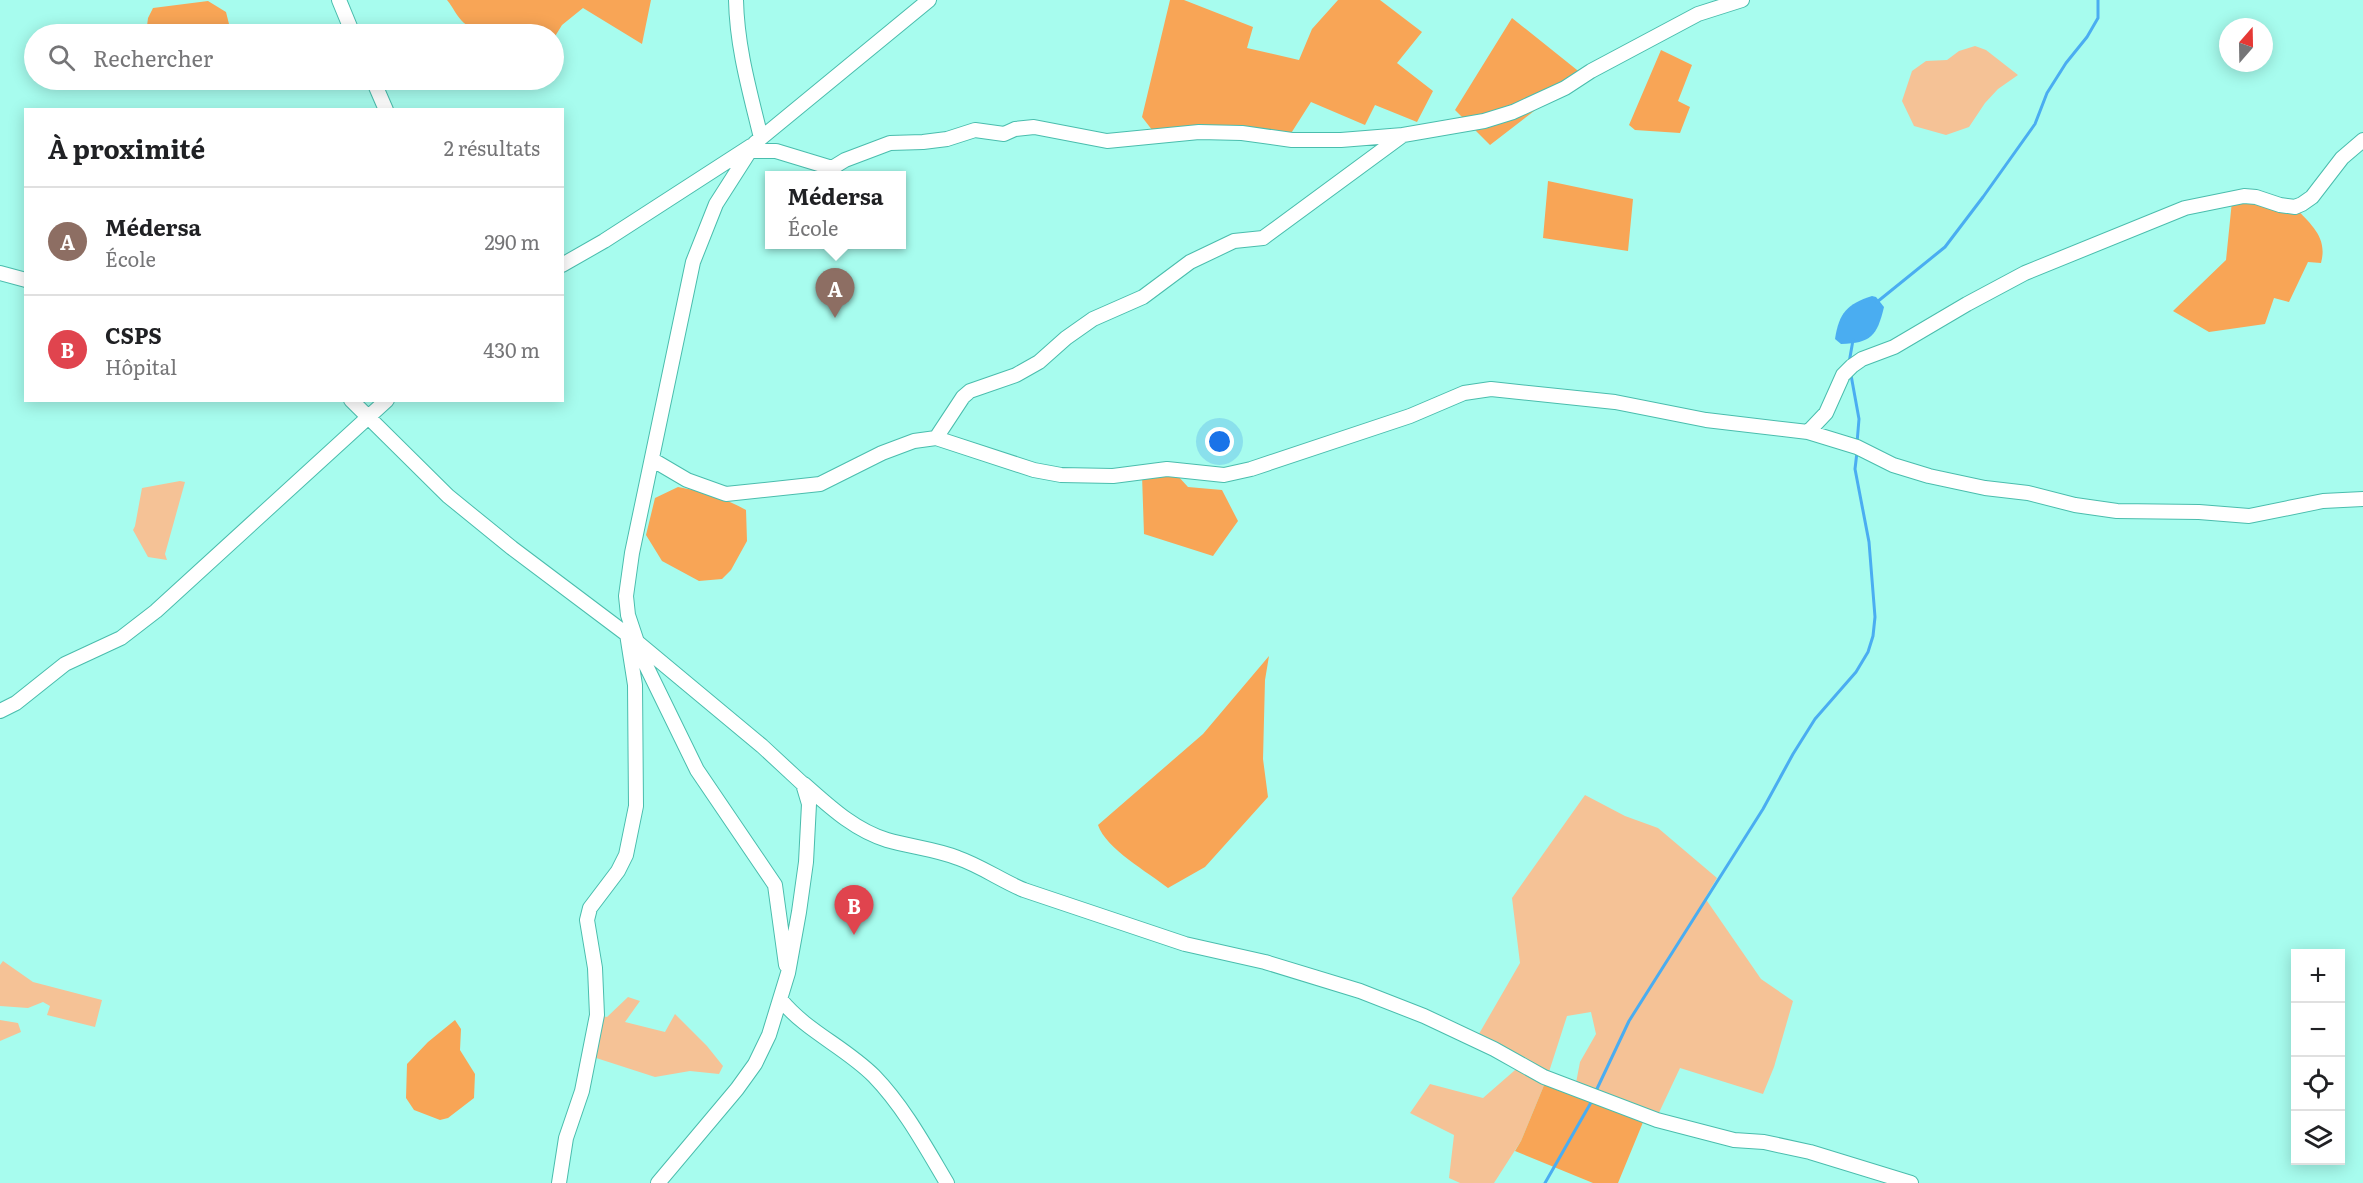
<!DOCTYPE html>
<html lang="fr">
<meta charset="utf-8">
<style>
:root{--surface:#fff;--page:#f6f6f6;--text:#202124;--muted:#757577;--line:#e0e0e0;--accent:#c13569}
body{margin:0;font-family:Literata,serif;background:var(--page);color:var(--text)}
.controls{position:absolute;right:18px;bottom:18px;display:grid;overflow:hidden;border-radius:0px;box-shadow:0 3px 15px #0003}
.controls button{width:54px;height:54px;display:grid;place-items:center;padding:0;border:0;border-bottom:2px solid var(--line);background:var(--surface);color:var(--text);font:30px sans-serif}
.compass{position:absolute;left:2219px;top:18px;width:54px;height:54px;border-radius:50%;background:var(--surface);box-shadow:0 3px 15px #0003;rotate:20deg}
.you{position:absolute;left:1220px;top:442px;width:21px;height:21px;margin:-15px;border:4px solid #fff;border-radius:50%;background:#1a73e8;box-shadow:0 0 0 9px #1a73e833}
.badge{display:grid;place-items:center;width:39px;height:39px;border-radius:50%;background:var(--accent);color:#fff;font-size:20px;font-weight:700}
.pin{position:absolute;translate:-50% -50px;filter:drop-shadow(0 2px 3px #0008)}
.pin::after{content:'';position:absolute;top:32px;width:21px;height:18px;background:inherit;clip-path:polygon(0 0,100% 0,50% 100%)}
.popup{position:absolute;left:765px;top:171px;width:141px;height:78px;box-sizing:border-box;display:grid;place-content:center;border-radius:0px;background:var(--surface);filter:drop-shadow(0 2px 4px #0005);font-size:20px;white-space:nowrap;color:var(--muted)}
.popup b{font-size:22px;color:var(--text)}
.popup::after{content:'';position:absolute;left:50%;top:100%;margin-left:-12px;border:12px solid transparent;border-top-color:var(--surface)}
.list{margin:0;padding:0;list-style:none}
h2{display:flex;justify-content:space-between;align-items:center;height:78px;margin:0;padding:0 24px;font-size:26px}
h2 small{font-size:20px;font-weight:400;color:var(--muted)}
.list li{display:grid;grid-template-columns:39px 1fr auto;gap:18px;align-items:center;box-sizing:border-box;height:108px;padding:0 24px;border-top:2px solid var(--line)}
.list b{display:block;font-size:22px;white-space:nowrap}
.list p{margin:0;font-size:20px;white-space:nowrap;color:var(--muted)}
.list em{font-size:20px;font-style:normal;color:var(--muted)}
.icon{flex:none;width:33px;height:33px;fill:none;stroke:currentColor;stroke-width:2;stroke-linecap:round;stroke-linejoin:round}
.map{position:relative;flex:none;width:2363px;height:1183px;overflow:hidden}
.search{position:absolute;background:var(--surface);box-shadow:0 3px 15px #0003;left:24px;top:24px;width:540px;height:66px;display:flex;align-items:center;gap:15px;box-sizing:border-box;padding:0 21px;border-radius:33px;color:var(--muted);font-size:22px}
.panel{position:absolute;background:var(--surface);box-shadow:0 3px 15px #0003;left:24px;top:108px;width:540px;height:294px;border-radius:0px}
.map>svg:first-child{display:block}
.green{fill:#f5c296}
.forest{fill:#f8a556}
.water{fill:#4aadf1}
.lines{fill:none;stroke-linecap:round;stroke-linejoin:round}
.stream{stroke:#4aadf1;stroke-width:3}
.minor-casing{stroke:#4abdad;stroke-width:16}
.minor{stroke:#fff;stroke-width:14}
</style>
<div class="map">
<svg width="2363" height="1183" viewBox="0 0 2363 1183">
<rect width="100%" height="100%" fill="#a7fcee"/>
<!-- green -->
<path class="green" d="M1975 46 1986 50 2018 75 1998 89 1985 103 1969 127 1946 135 1914 126 1902 101 1912 71 1926 61 1947 60 1959 51Z
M180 481 185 482 165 554 167 560 148 557 133 530 135 526 142 488Z
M1585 795 1625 816 1658 828 1717 878 1705 898 1761 979 1793 1001 1774 1067 1763 1094 1680 1068 1656 1119 1575 1088 1580 1062 1596 1034 1591 1012 1567 1016 1547 1078 1521 1141 1494 1183H1460L1449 1178 1454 1135 1410 1113 1430 1084 1483 1098 1522 1064 1476 1039 1520 963 1512 898Z
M3 961 33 982 102 1000 95 1027 47 1015 50 1006 43 1002 28 1008 0 1006V965Z
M628 997 640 1001 625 1022 665 1032 675 1014 707 1046 723 1066 719 1074 690 1071 655 1077 590 1056 597 1015 607 1017Z
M0 1020 18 1023 21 1032 0 1041Z"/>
<!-- forest -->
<path class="forest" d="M447 0H651L642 44 583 8 562 25 554 38V34C527 34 486 41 464 23 457 17 453 7 447 0Z
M1170 0H1184L1253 27 1247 48 1299 60 1312 29 1338 0H1380L1422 32 1397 63 1433 91 1417 122 1375 105 1365 125 1311 102 1288 138 1172 127 1156 135 1142 117Z
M208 1 226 12 229 24 226 34H156L147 26 148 18 153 8Z
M1512 18 1582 74 1490 145 1455 110Z
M1661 50 1692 65 1678 101 1690 107 1680 133 1635 130 1629 125Z
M1548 181 1633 199 1628 251 1543 238Z
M2232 201 2295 207C2311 225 2328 237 2321 263L2308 262 2289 302 2274 298 2265 324 2209 332 2173 311 2226 260Z
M1142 475H1177L1188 487 1222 490 1238 521 1213 556 1144 534Z
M678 487C702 491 725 498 746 510L747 541 731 570 722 579 699 581 662 561 646 535 655 498Z
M1269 656 1265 680 1263 759 1268 797 1205 867 1168 888C1148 872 1106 849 1098 825L1203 734Z
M455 1020 461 1029 460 1050 475 1074 474 1098 448 1118 440 1120 414 1110 406 1098 407 1064 428 1042Z
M1547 1078 1646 1115 1618 1183H1593L1515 1151 1521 1141Z"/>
<!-- water -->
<path class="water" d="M1872 296 1876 297 1884 307C1877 336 1871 343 1841 344L1835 339C1839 313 1847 304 1872 296Z"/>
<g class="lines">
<!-- stream -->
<path class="stream" d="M1877 302 1945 247 1983 197 2035 124 2047 93 2066 63 2087 37 2098 18V0
M1849 363 1853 340
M1851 375 1859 419 1857 443
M1595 1093 1629 1021 1763 809 1793 754 1815 719 1856 672 1868 652 1873 636 1875 617 1869 542 1855 469 1857 452
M1545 1183 1593 1099"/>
<!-- minor casing -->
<g class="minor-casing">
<path id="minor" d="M339 0 353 34
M736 0C737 48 750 92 761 138
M373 80 386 110
M749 151H776L832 168 845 160 890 143 923 142 947 139 975 130 1004 134 1015 129 1034 127 1107 141 1199 132 1242 133 1292 140H1341L1403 135
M562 265 604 241 751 146
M0 273 26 280
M351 400 448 496 512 548 633 639
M1808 432 1826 413 1843 375 1852 366 1862 359 1894 347 1967 304 2025 273 2185 208 2244 196 2256 197 2280 205 2295 207 2302 204 2312 197 2342 158 2363 140
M936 438 963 397 970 391 1016 375 1039 362 1066 338 1093 319 1143 297 1190 262 1234 241 1263 238 1403 135 1484 121 1513 112 1565 88 1591 71 1698 14 1742 0
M653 460 687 480 726 494 820 484 882 453 914 441 936 438 1034 470 1061 475 1113 476 1167 469 1224 475 1251 469 1410 416 1464 393 1491 389 1615 402 1706 420 1808 432 1857 447 1893 465 1929 476 1985 488 2028 493 2075 505 2117 511 2199 512 2249 516 2323 501 2363 499
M636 645 697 770 775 885 786 965
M0 711 16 703 65 664 121 638 156 611 387 400
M804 784C829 806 854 830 887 840 911 847 935 849 958 858 981 866 1002 881 1024 890L1185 944 1265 962 1360 991 1424 1016 1494 1049 1544 1077 1657 1120 1734 1140 1764 1142 1810 1152 1911 1183
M781 1000C806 1031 845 1047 874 1076 904 1107 925 1146 947 1183
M559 1183 566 1138 582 1091 597 1015 595 968 587 920 590 908 618 871 626 855 636 806 635 685 627 634
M658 1183 737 1089 755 1064 769 1035 788 973 799 912 806 862 809 804 803 784 762 746 637 642 628 615 626 596 632 553 693 262 716 204 755 143 929 0"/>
</g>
<!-- minor -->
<use href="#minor" class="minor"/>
</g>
</svg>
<div class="controls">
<button>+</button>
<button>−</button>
<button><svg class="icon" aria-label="locate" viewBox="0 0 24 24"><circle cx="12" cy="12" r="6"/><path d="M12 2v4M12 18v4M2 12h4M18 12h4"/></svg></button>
<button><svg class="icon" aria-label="layers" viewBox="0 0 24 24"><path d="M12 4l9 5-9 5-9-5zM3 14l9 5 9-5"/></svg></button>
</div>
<svg class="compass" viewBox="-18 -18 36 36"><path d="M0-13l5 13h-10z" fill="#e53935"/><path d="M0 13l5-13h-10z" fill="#757577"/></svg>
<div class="you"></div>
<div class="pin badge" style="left:835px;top:318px;background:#8d6e63">A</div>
<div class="popup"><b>Médersa</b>École</div>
<div class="pin badge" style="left:854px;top:935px;background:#e0444e">B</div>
<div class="search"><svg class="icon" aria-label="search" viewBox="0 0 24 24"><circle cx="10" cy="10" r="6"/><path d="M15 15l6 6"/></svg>Rechercher</div>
<section class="panel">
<h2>À proximité<small>2 résultats</small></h2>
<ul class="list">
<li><span class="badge" style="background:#8d6e63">A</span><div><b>Médersa</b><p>École</p></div><em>290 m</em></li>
<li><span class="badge" style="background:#e0444e">B</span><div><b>CSPS</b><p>Hôpital</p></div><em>430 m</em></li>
</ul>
</section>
</div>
